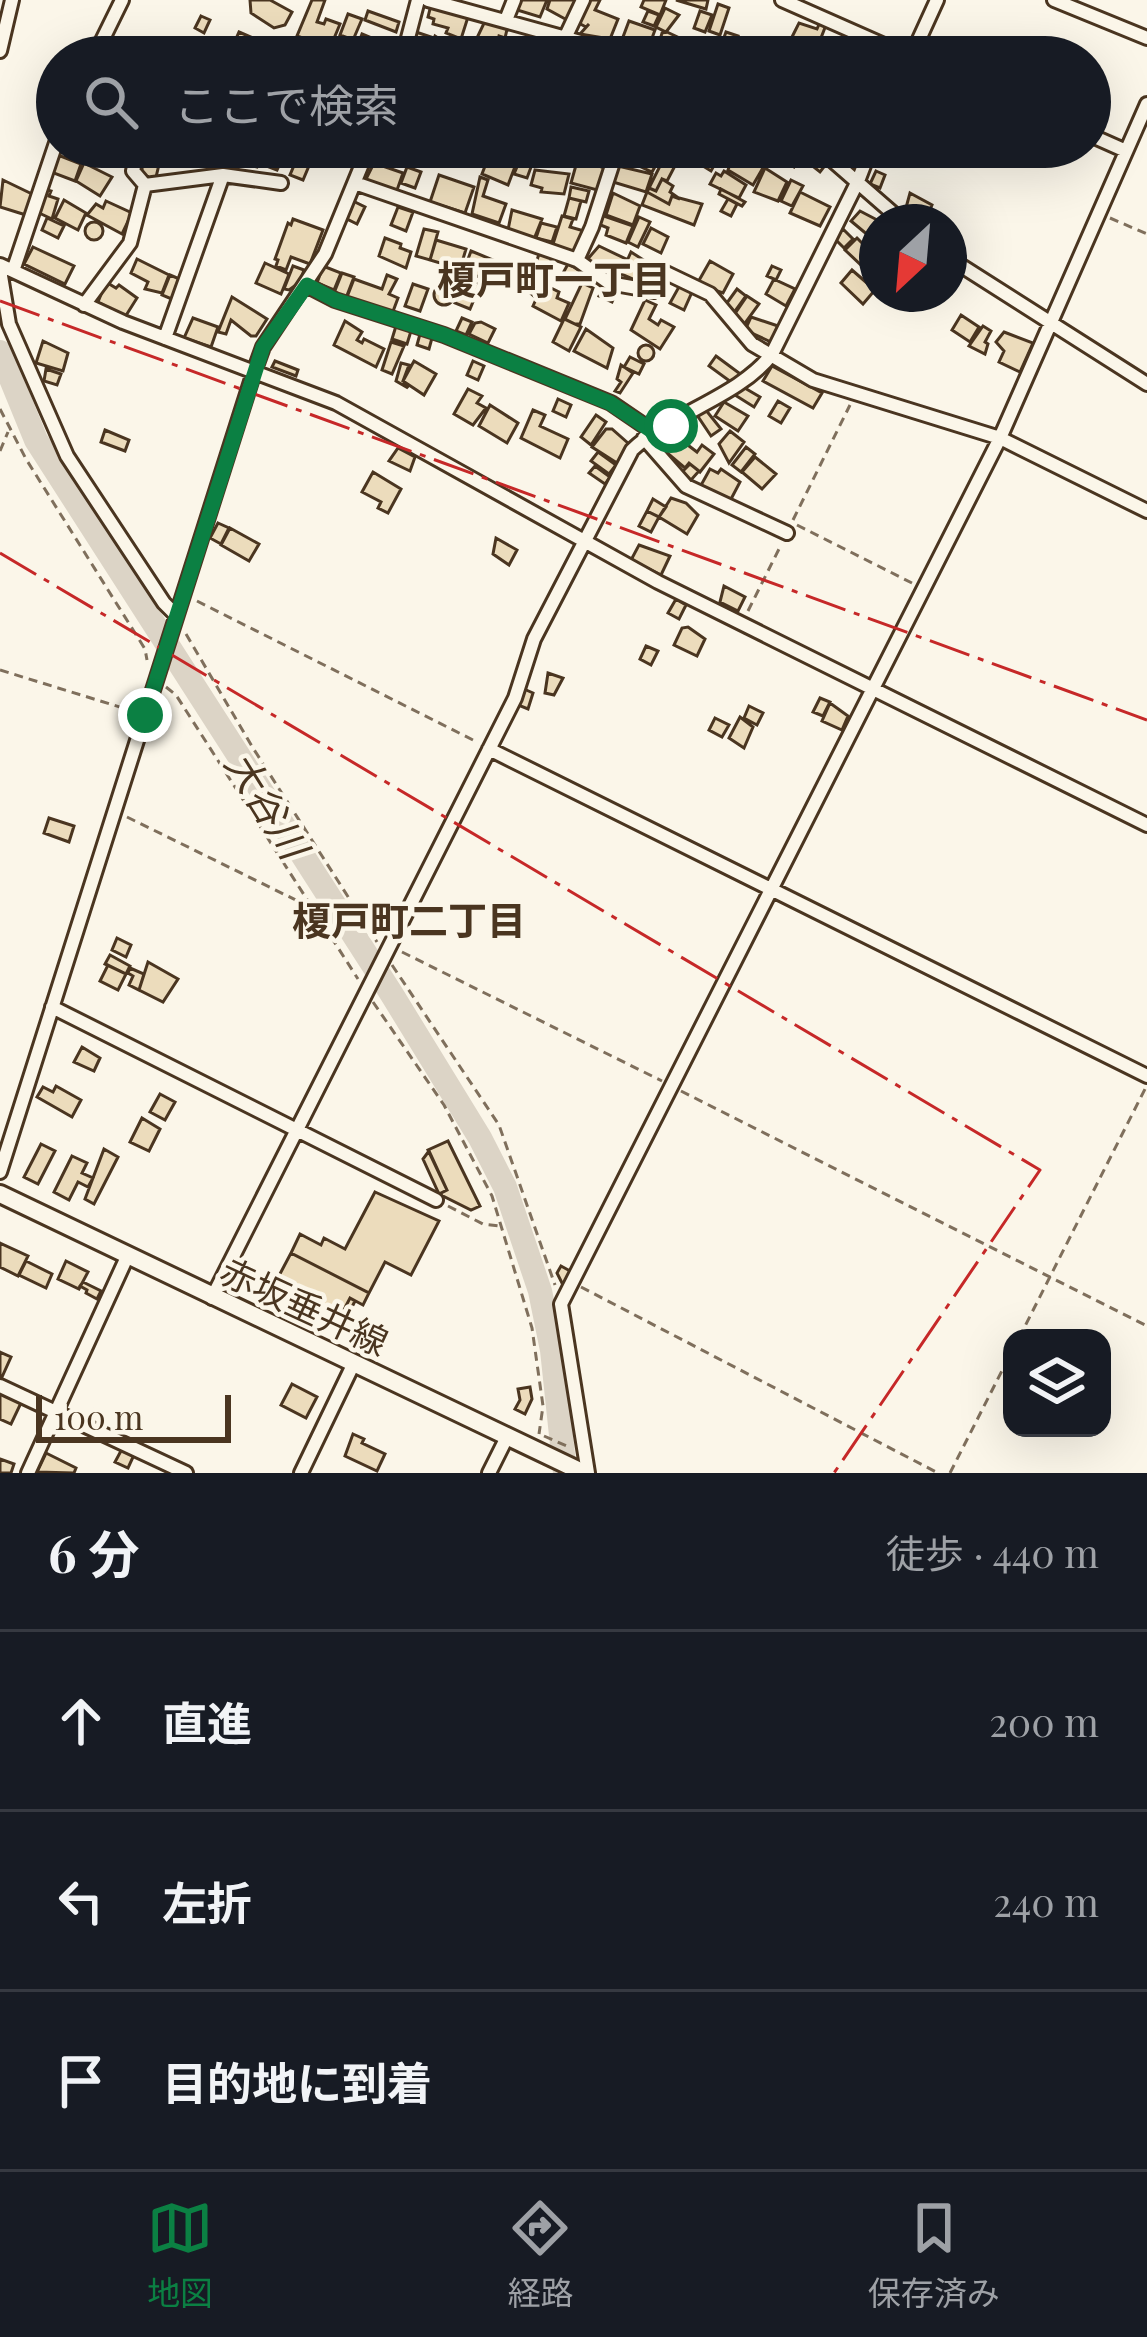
<!DOCTYPE html>
<html lang="ja">
<meta charset="utf-8">
<style>
:root{--surface:#171b24;--page:#20242c;--text:#f1f3f6;--muted:#9ea1a6;--line:#363941;--accent:#0b8043}
body{margin:0;font-family:"Playfair Display","Noto Sans JP",serif;background:var(--page);color:var(--text)}
.controls{position:absolute;right:36px;bottom:36px;display:grid;overflow:hidden;border-radius:24px;box-shadow:0 12px 48px #0002}
.controls button{width:108px;height:108px;display:grid;place-items:center;padding:0;border:0;border-bottom:3px solid var(--line);background:var(--surface);color:var(--text);font:60px sans-serif}
.compass{position:absolute;left:859px;top:204px;width:108px;height:108px;border-radius:50%;background:var(--surface);box-shadow:0 12px 48px #0002;rotate:206deg}
.scale{position:absolute;left:36px;bottom:30px;width:195px;box-sizing:border-box;padding-left:12px;border:6px solid #4a3520;border-top:0;font-size:33px;line-height:42px;white-space:nowrap;color:#4a3520;-webkit-text-stroke:9px #fbf6e9;paint-order:stroke}
.stop{position:absolute;width:36px;height:36px;margin:-27px;border:9px solid #0b8043;border-radius:50%;background:#fff}
.stop.end{background:#0b8043;border-color:#fff;box-shadow:0 3px 12px #0008}
.list{margin:0;padding:0;list-style:none}
h2{display:flex;justify-content:space-between;align-items:center;height:156px;margin:0;padding:0 48px;font-size:51px}
h2 small{font-size:39px;font-weight:400;color:var(--muted)}
.list li{display:grid;grid-template-columns:78px 1fr auto;gap:36px;align-items:center;box-sizing:border-box;height:180px;padding:0 48px;border-top:3px solid var(--line)}
.list b{display:block;font-size:45px;white-space:nowrap}
.list em{font-size:39px;font-style:normal;color:var(--muted)}
.icon{flex:none;width:66px;height:66px;fill:none;stroke:currentColor;stroke-width:2;stroke-linecap:round;stroke-linejoin:round}
.map{position:relative;flex:none;width:1147px;height:1473px;overflow:hidden}
.search{position:absolute;background:var(--surface);box-shadow:0 12px 48px #0002;left:36px;right:36px;top:36px;height:132px;display:flex;align-items:center;gap:30px;box-sizing:border-box;padding:0 42px;border-radius:66px;color:var(--muted);font-size:45px}
.sheet{height:696px;background:var(--surface)}
nav{display:flex;justify-content:space-around;align-items:center;box-sizing:border-box;height:168px;border-top:3px solid var(--line);background:var(--surface);font-size:33px;color:var(--muted)}
nav a{display:grid;justify-items:center;gap:6px}
nav .on{color:var(--accent)}
.map>svg:first-child{display:block}
.lines{fill:none;stroke-linecap:round;stroke-linejoin:round}
.river{stroke:#dcd4c6;stroke-width:24}
.building{fill:#ecdcbc;stroke:#4a3520;stroke-width:3}
.minor-casing{stroke:#4a3520;stroke-width:18}
.secondary-casing{stroke:#4a3520;stroke-width:22}
.path{stroke:#7f6f5c;stroke-width:3;stroke-dasharray:9 6;stroke-linecap:butt}
.minor{stroke:#fbf6e9;stroke-width:12}
.secondary{stroke:#fbf6e9;stroke-width:16}
.power{stroke:#c62828;stroke-width:3;stroke-dasharray:42 9 6 9;stroke-linecap:butt}
.route{stroke:#0b8043;stroke-width:15}
.labels{text-anchor:middle;dominant-baseline:central;stroke-width:9;stroke-linejoin:round;paint-order:stroke}
.street-label{font-size:36px;fill:#4a3520;stroke:#fbf6e9}
.neighbourhood-label{font-size:39px;font-weight:bold;fill:#4a3520;stroke:#fbf6e9}
.water-label{font-size:39px;font-style:italic;fill:#4a3520;stroke:#fbf6e9}
</style>
<div class="map">
<svg width="1147" height="1473" viewBox="0 0 1147 1473">
<rect width="100%" height="100%" fill="#fbf6e9"/>
<g class="lines">
<!-- river -->
<path class="river" d="M0 352 36 440 391 993 480 1138 505 1187 540 1291 552 1350 565 1473"/>
</g>
<!-- building -->
<path class="building" d="M250 0H270L292 12 285 25 274 28 251 13Z
M312 0H325L317 22 324 24 326 19 340 24 330 48 297 36Z
M518 0H547L540 17 514 9Z
M550 0H576L567 20 547 9Z
M585 0H600L595 10 618 19 610 39 580 34 589 24 586 27 575 21Z
M644 0H666L660 15 641 7Z
M676 0H708L706 9Z
M718 4 729 8 720 35 709 31Z
M431 5 468 17 461 39 446 33 448 28 433 24 434 19 428 17Z
M665 8 679 15 666 32 656 27Z
M368 11 399 22 396 32 365 20Z
M648 11 659 15 654 26 643 22Z
M700 11 712 15 705 32 694 28Z
M348 14 362 19 353 40 340 35Z
M201 16 210 20 204 33 195 28Z
M486 19 508 25 505 38 499 36 497 45 475 42Z
M629 21 655 30 648 49 623 37Z
M820 22 826 25 817 48 791 39 799 23 817 29Z
M239 32 253 38 248 47 235 41Z
M416 32 431 37 426 57 410 54Z
M534 32 556 39 550 57 526 55Z
M667 32 688 42 682 57 656 54 662 33Z
M726 32 738 36 730 57H717Z
M362 34 391 46 387 57 356 50Z
M435 36 456 50 453 57H427Z
M341 37 359 41 356 50 359 55 338 47Z
M692 39 716 52 714 57H685Z
M566 42 582 48 579 57H561Z
M87 147 107 149 97 165 82 156Z
M145 147 162 152 156 177 149 179 141 176Z
M176 147H195L190 161 174 155Z
M203 147H242L238 168 204 164Z
M254 147 286 150 277 170 259 163 257 167 244 164Z
M385 147H431L426 162Z
M434 147H449L442 162 430 157Z
M450 147H476L478 148 471 165 455 158Z
M672 147H709L721 153 711 171Z
M807 147 827 163 820 172 801 157Z
M735 149 764 166 753 185 728 170Z
M787 149 800 156 794 167 781 160Z
M496 152 516 164 508 185 482 174 490 153Z
M640 154 657 163 652 172 635 164Z
M58 155 81 164 75 181 51 172Z
M522 155 534 159 527 178 514 174Z
M298 156 311 161 303 180 290 175Z
M665 156 677 162 667 181 662 179 656 191 649 188Z
M578 158 607 169 601 191 571 183Z
M84 163 112 177 100 196 76 181Z
M374 163 403 173 396 193 364 183Z
M618 166 652 174 646 192 613 182Z
M407 167 421 172 415 188 401 183Z
M765 168 787 182 778 201 754 192Z
M535 170 569 174 564 194 541 192 542 188 531 185Z
M724 171 746 185 739 198 710 184 716 173 721 176Z
M876 171 885 175 880 188 870 184Z
M439 175 474 187 465 213 430 202Z
M480 177 488 180 483 196 506 204 499 223 472 214Z
M662 179 673 186 670 192 680 199 672 196 669 204 647 192 649 188 656 191Z
M3 180 32 194 26 215 0 207Z
M791 180 803 186 792 206 781 201Z
M571 187 589 191 586 202 569 198Z
M44 189 51 191 49 196 58 199 52 219 37 212Z
M721 189 745 202 742 206 719 194Z
M647 192 669 204 672 196 702 204 694 225 642 205Z
M800 192 830 207 820 226 790 213Z
M613 193 640 206 633 225 606 215Z
M910 193 932 205 925 222 904 215Z
M569 198 581 201 576 219 564 216Z
M728 199 737 204 731 216 721 211Z
M64 200 86 213 78 230 55 218Z
M106 201 132 213 122 234 87 215 96 204 103 208Z
M353 201 365 207 357 224 345 218Z
M398 207 413 212 406 231 391 225Z
M512 210 542 219 534 239 508 230Z
M860 211 881 222H877L875 241 851 221Z
M601 215 633 226 626 243 606 235 608 228 598 224Z
M562 216 573 219 570 227 584 231 575 254 553 244Z
M639 217 650 222 638 247 628 242Z
M47 218 64 226 58 238 42 230Z
M293 219 323 230 310 264 291 257 286 270 276 266 278 260 275 259 288 223 291 225Z
M85 231a9 9 0 1 1 18 0a9 9 0 1 1-18 0Z
M541 223 557 227 552 242 536 238Z
M651 228 668 237 661 253 643 244Z
M424 229 438 232 430 260 416 256Z
M843 229 853 239 844 248 834 238Z
M385 238 401 244 400 248 411 252 406 268 379 256Z
M857 238 872 253 861 265 845 250Z
M436 240 466 249 460 269 430 260Z
M599 246 626 259 616 280 589 267 586 261Z
M33 247 74 266 65 284 24 264Z
M471 251 498 262 490 282 464 270Z
M631 252 659 270 651 287 621 274Z
M539 254 552 258 547 271 535 266Z
M137 259 169 275 162 293 145 289 148 282 131 273Z
M710 261 733 274 723 293 697 284Z
M265 263 289 274 281 294 256 283Z
M568 264 581 271 575 282 562 275Z
M293 266 304 270 300 282 289 290 284 289Z
M323 266 341 273 334 290 317 283Z
M772 266 781 270 776 280 795 289 786 306 766 294 774 279 767 276Z
M852 270 875 290 863 304 841 283Z
M535 271 545 275 536 298 527 290Z
M342 273 354 277 346 298 334 293Z
M170 275 182 280 174 300 162 295Z
M387 275 397 279 389 294 398 298 392 314 347 297 354 279 382 289Z
M465 279 480 285 470 309 455 303Z
M106 282 116 288 119 285 137 298 125 317 98 302Z
M582 283 593 288 580 324H575L565 319Z
M413 284 428 289 420 311 405 306Z
M543 284 559 292 557 298 569 303 561 321 533 306Z
M605 285 617 290 612 302 599 296Z
M680 285 692 292 684 310 670 303Z
M434 295a10 10 0 1 1 20 0a10 10 0 1 1-20 0Z
M737 289 746 296 733 314 724 307Z
M747 296 759 304 743 326 732 318Z
M232 297 267 319 256 336H251L231 320 226 334 218 332Z
M645 300 656 305 649 319 658 325 661 320 674 327 660 349 631 330Z
M961 315 979 327 970 342 952 330Z
M751 317 778 326 771 342 745 330Z
M193 318 218 327 211 347 184 338Z
M462 318 472 322 466 335 456 331Z
M564 319 581 327 569 351 553 342Z
M345 321 362 332 357 340 362 343 364 339 384 349 376 367 334 345Z
M481 322 495 329 488 343 469 334 475 323Z
M396 326 411 331 407 344 392 339Z
M983 326 991 331 985 342 988 344 985 354 969 346Z
M586 329 613 348 607 368 574 351Z
M1004 332 1033 343 1020 372 999 362 1004 351 996 342Z
M420 334 432 338 429 349 417 345Z
M43 341 68 353 63 371 36 363Z
M391 342 404 346 392 374 382 370Z
M638 353a8 8 0 1 1 16 0a8 8 0 1 1-16 0Z
M716 356 743 376 731 382 709 366Z
M630 357 644 364 639 374 624 367Z
M275 361 298 370 296 376 272 367Z
M414 361 436 374 424 395 403 381Z
M473 361 484 366 478 380 467 375Z
M401 363 409 365 403 381 408 388 396 381Z
M621 365 633 373 620 393 615 391 621 382 617 379Z
M772 366 822 393 813 408 763 381Z
M46 369 61 374 57 385 44 381Z
M743 387 760 397 754 407 735 395Z
M468 389 482 396 477 403 486 408 473 425 454 414Z
M558 399 571 405 566 417 553 411Z
M778 401 790 408 781 423 769 416Z
M724 402 748 416 738 431 715 416Z
M490 405 518 423 507 443 479 426Z
M705 409 721 429 711 436 697 415Z
M533 410 545 415 540 426 568 439 560 458 521 438Z
M596 415 606 422 591 445 581 437Z
M606 429H612L629 444 617 463 592 447Z
M105 430 129 440 125 451 101 442Z
M730 431 744 442 729 463 719 444Z
M672 433 697 452 702 445 714 454 700 472 689 463 685 468 653 441 657 436 666 440Z
M746 447 755 454 741 472 732 465Z
M398 448 415 457 410 471 389 461Z
M598 452 616 465 609 474 591 461Z
M755 457 776 474 762 489 742 472Z
M690 464 699 471 691 480 682 472Z
M595 466 610 477 605 484 589 473Z
M710 469 718 473 721 469 740 482 730 501 700 487Z
M373 472 401 489 388 513 378 508 381 502 362 492Z
M671 498 686 503 698 515 687 534 659 517Z
M653 499 666 507 659 517 647 511Z
M647 511 659 517 651 532 639 526Z
M218 523 229 528 221 544 210 538Z
M230 528 259 544 249 561 221 545Z
M496 538 517 550 509 565 493 554Z
M639 545 670 556 661 575 631 560Z
M724 586 745 597 738 611 720 602Z
M676 599 686 605 679 619 668 613Z
M688 627 705 639 697 656 674 645 682 628Z
M646 646 658 651 651 665 640 659Z
M548 673 563 678 554 695 545 693Z
M524 689 533 693 528 709 518 705Z
M820 698 830 702 823 716 813 712Z
M830 703 848 716 842 730 822 721Z
M749 706 763 713 757 725 744 718Z
M740 717 753 727 744 748 729 738Z
M715 718 729 725 722 737 709 730Z
M49 818 74 826 69 842 44 833Z
M117 938 131 945 126 957 112 950Z
M110 955 130 966 126 974 105 964Z
M148 962 178 979 163 1002 139 990Z
M108 965 126 974 118 990 100 981Z
M130 968 144 974 139 990 129 985 133 976 128 973Z
M82 1047 100 1058 94 1071 74 1062Z
M56 1086 81 1100 72 1117 37 1097 43 1087 53 1092Z
M160 1094 175 1102 165 1120 150 1112Z
M142 1118 160 1129 149 1151 130 1142Z
M448 1141 480 1206 471 1210 439 1194 447 1190 428 1150Z
M41 1144 55 1151 38 1184 24 1177Z
M104 1149 118 1157 94 1204 85 1199Z
M429 1151 447 1190 439 1194 423 1159Z
M72 1156 87 1163 82 1173 93 1178 88 1187 78 1182 69 1200 54 1192Z
M375 1192 439 1221 411 1275 385 1262 369 1293 291 1253 300 1234 321 1245 324 1238 345 1249Z
M0 1243 28 1256 18 1276 0 1267Z
M291 1253 369 1293 363 1305 350 1298 337 1323 272 1289Z
M26 1261 52 1274 46 1288 19 1275Z
M66 1261 88 1272 79 1289 58 1279Z
M561 1266 572 1272 564 1287 557 1273Z
M83 1282 101 1291 97 1299 86 1293 87 1290 80 1286Z
M350 1298 355 1301 343 1325 337 1323Z
M0 1352 11 1357 2 1377 0 1376Z
M292 1384 317 1397 306 1418 281 1405Z
M530 1387 532 1399 525 1414 515 1409 520 1400 518 1389Z
M0 1393 21 1403 11 1424 0 1419Z
M353 1434 364 1439 362 1443 385 1454 377 1471 345 1456Z
M122 1449 134 1455 128 1468 115 1462Z
M46 1453 76 1468 74 1473 37 1472Z
M0 1459 14 1464 11 1473H0Z"/>
<g class="lines">
<!-- minor casing -->
<g class="minor-casing">
<path id="minor" d="M428 0 606 49 656 57
M782 0 911 57
M1054 0 1147 38
M506 20 514 0
M566 36 583 0
M0 51 12 0
M94 57 122 0
M403 57 418 0
M911 57 937 0
M1090 135 1126 151
M138 147 133 171 145 185
M817 147 903 222
M355 183 577 260 609 283 654 291 664 272 710 294 752 344 813 380 1000 438 1147 511
M949 258 1147 384
M577 260 592 227 618 147
M0 265 123 322 336 403 658 582 1147 825
M0 270 9 324 67 456 164 603 176 615
M13 271 57 140
M306 285 335 300 444 335 611 403 652 431
M84 305 130 243 145 185 223 175
M165 338 223 175 281 183
M644 438 686 486 787 533
M489 749 1147 1076
M52 1007 436 1200
M0 1172 254 372 263 347 325 254 369 147
M212 1298 515 698 534 639 632 450C671 413 739 397 772 354L858 181 871 147
M0 1386 186 1473
M28 1473 127 1257
M301 1473 353 1365
M489 1473 507 1437
M588 1473 561 1304 1000 438 1147 104"/>
</g>
<!-- secondary casing -->
<g class="secondary-casing">
<path id="secondary" d="M0 1194 584 1473"/>
</g>
<!-- path -->
<path class="path" d="M1110 218 1147 234
M0 409 26 459 145 649 147 660
M0 451 8 432
M793 520 850 405
M797 525 912 583
M197 601 477 742
M748 611 781 545
M186 634 253 748 377 942
M0 670 136 712
M166 687 176 695 358 979
M127 817 312 908
M402 952 662 1081
M392 965 499 1125 555 1285
M373 1002 444 1105 492 1196 532 1328 543 1406 539 1434
M681 1091 1147 1326
M448 1206 483 1224 500 1226
M581 1287 938 1473
M1019 1338 1146 1087
M544 1436 569 1447
M950 1473 1012 1351"/>
<!-- minor -->
<use href="#minor" class="minor"/>
<!-- secondary -->
<use href="#secondary" class="secondary"/>
<!-- power -->
<path class="power" d="M0 301 1147 720
M0 553 1040 1170 834 1473"/>
</g>
<g class="lines">
<!-- route -->
<path class="route" d="M145 715 263 347 307 285 335 300 444 335 610 403 652 431 671 426"/>
</g>
<g class="labels">
<!-- street labels -->
<g class="street-label">
<text transform="translate(305 1305) rotate(25)">赤坂垂井線</text>
</g>
<!-- neighbourhood labels -->
<g class="neighbourhood-label">
<text x="554" y="278">榎戸町一丁目</text>
<text x="409" y="919">榎戸町二丁目</text>
</g>
<!-- water labels -->
<g class="water-label">
<text transform="translate(268 804) rotate(58)">大谷川</text>
</g>
</g>
</svg>
<div class="controls">
<button><svg class="icon" aria-label="layers" viewBox="0 0 24 24"><path d="M12 4l9 5-9 5-9-5zM3 14l9 5 9-5"/></svg></button>
</div>
<svg class="compass" viewBox="-18 -18 36 36"><path d="M0-13l5 13h-10z" fill="#e53935"/><path d="M0 13l5-13h-10z" fill="#9ea1a6"/></svg>
<div class="scale">100 m</div>
<div class="stop" style="left:671px;top:426px"></div>
<div class="stop end" style="left:145px;top:715px"></div>
<div class="search"><svg class="icon" aria-label="search" viewBox="0 0 24 24"><circle cx="10" cy="10" r="6"/><path d="M15 15l6 6"/></svg>ここで検索</div>
</div>
<section class="sheet">
<h2>6 分<small>徒歩 · 440 m</small></h2>
<ul class="list">
<li><svg class="icon" aria-label="ahead" viewBox="0 0 24 24"><path d="M12 20V5M6 11l6-6 6 6"/></svg><div><b>直進</b></div><em>200 m</em></li>
<li><svg class="icon" aria-label="left" viewBox="0 0 24 24"><path d="M17 20v-9H6M10 6l-5 5 5 5"/></svg><div><b>左折</b></div><em>240 m</em></li>
<li><svg class="icon" aria-label="arrive" viewBox="0 0 24 24"><path d="M6 21V4h12l-3 4 3 4H6"/></svg><div><b>目的地に到着</b></div></li>
</ul>
</section>
<nav>
<a class="on"><svg class="icon" aria-label="map" viewBox="0 0 24 24"><path d="M3 6l6-2 6 2 6-2v14l-6 2-6-2-6 2zM9 4v14M15 6v14"/></svg>地図</a>
<a><svg class="icon" aria-label="directions" viewBox="0 0 24 24"><path d="M12 3l9 9-9 9-9-9zM9 14v-3h6M13 9l2 2-2 2"/></svg>経路</a>
<a><svg class="icon" aria-label="saved" viewBox="0 0 24 24"><path d="M7 4h10v16l-5-4-5 4z"/></svg>保存済み</a>
</nav>
